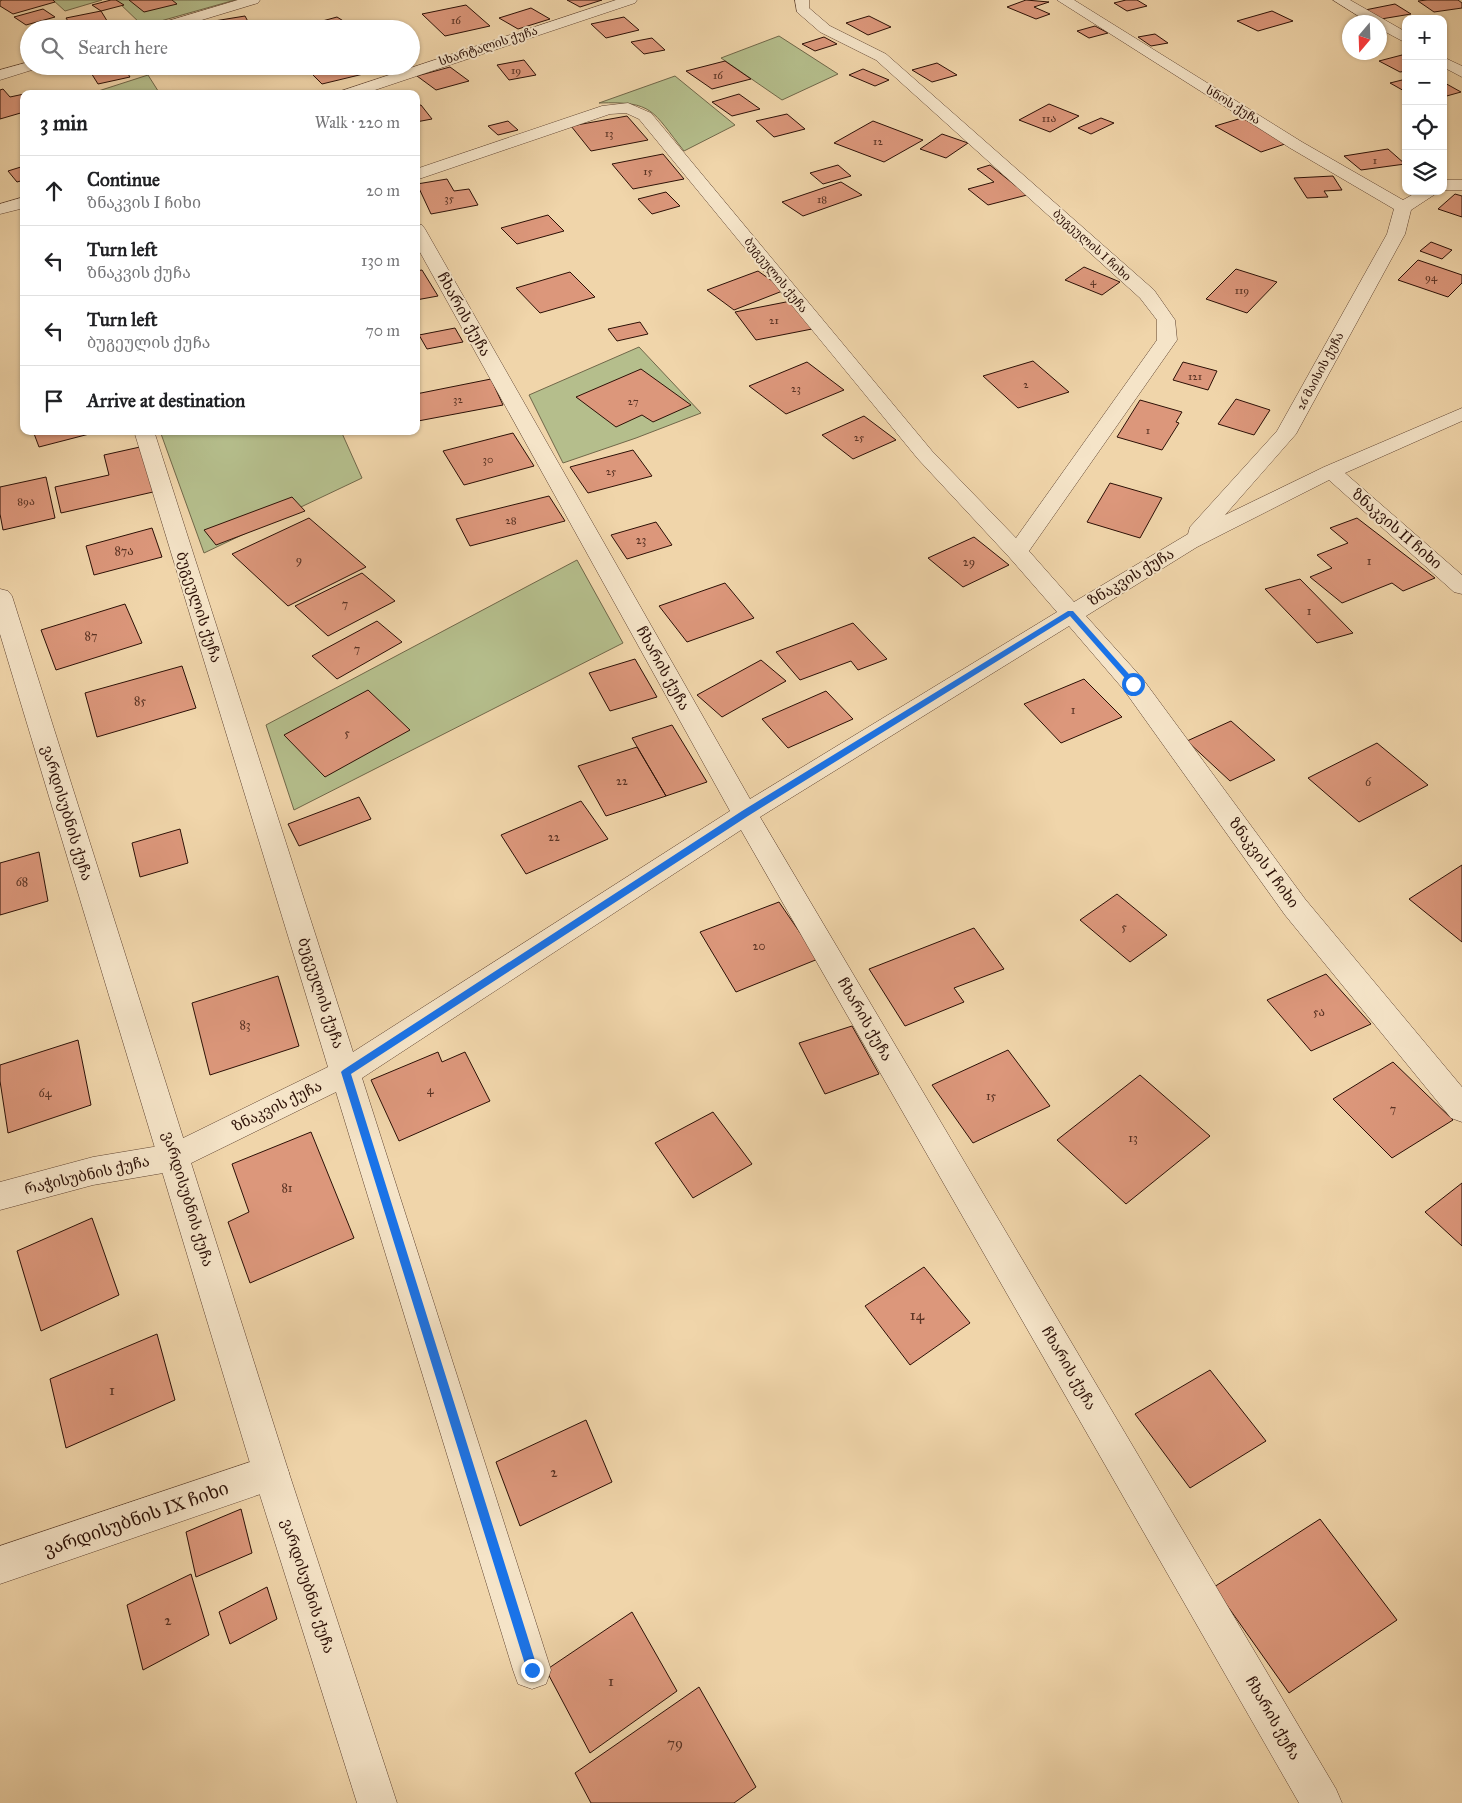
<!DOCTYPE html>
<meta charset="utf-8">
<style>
:root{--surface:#fff;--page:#f2f2f2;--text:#202124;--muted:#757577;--line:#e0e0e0}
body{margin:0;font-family:"IM FELL Great Primer","Noto Serif Georgian",serif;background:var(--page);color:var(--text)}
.controls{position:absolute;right:15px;top:15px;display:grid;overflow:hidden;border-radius:10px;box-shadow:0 1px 4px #0004}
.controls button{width:45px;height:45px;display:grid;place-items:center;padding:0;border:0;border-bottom:1px solid var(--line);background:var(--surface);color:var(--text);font:25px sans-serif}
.compass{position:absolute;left:1342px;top:15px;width:45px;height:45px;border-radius:50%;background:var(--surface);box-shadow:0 1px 4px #0004;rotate:199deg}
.stop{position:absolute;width:15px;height:15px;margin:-11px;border:4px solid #1a73e8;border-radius:50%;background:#fff}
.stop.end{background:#1a73e8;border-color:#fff;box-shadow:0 1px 5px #0008}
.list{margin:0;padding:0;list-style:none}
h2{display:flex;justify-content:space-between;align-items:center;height:65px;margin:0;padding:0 20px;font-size:21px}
h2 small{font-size:16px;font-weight:400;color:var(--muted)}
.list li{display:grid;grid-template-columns:32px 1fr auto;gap:15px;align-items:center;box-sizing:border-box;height:70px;padding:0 20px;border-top:1px solid var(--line)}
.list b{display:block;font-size:19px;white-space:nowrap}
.list p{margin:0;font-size:16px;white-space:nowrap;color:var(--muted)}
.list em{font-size:16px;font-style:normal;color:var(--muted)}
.icon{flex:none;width:28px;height:28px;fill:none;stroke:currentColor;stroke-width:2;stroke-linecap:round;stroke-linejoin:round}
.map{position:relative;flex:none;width:1462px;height:1803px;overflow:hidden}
.search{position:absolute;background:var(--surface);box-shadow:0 1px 4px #0004;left:20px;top:20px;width:400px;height:55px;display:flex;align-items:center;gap:12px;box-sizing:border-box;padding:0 18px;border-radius:28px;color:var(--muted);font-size:19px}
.panel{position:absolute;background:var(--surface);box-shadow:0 1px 4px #0004;left:20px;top:90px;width:400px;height:345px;border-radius:10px}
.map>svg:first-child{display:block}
.green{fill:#b5be8c;stroke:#706749}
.building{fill:#dc977b;stroke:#2c1006}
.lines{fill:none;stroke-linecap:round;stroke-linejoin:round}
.minor-casing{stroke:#5d412f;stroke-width:1}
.tertiary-casing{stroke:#5d412f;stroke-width:1}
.minor{fill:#f5e4c8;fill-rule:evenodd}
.tertiary{fill:#f5e4c8;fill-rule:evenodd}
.route{fill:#1a73e8}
.labels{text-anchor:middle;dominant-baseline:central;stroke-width:4;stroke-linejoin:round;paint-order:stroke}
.far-number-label{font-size:11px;fill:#583223}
.far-street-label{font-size:12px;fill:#2c1006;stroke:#f5e4c8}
.number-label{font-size:12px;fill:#583223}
.street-label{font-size:15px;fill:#2c1006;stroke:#f5e4c8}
.near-number-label{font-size:15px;fill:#583223}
.near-street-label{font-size:18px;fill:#2c1006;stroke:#f5e4c8}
</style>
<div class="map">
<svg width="1462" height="1803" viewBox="0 0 1462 1803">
<rect width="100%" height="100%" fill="#f0d5aa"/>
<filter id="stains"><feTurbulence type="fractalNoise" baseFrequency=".004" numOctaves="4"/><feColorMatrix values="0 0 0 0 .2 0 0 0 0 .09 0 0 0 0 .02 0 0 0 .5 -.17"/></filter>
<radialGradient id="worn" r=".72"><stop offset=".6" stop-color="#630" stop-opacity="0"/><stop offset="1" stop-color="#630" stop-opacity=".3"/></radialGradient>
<!-- green -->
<path class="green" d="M53 0H102L65 11Z
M116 0H235L143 26Z
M779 36 838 74 782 100 721 58Z
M148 75 160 94H89Z
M675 76 735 125 684 151C652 111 654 101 599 103Z
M639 347 701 413 636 438 563 463 529 395Z
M160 431H341L362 478 204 553Z
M577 560 623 643 294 810 266 725Z"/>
<!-- building -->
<path class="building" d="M53 0 55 2 13 14 0 6V1L2 0Z
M111 0H116L124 5 101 11 92 5Z
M129 0H172L177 4 144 12Z
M567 0H602L580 7Z
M1026 0 1049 2 1034 7 1050 14 1036 19 1007 7Z
M1126 0H1137L1147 6 1127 11 1114 3Z
M1427 0H1458L1462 3V8L1434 12 1418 1Z
M1395 4 1411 14 1381 19 1365 10Z
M466 5 490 26 445 36 422 14Z
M531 8 550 19 518 29 499 18Z
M43 9 55 17 26 25 14 17Z
M101 11 109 24 73 29 66 18Z
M1272 11 1293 21 1258 31 1237 21Z
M245 16 252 29H212L208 22Z
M869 16 891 27 868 35 846 23Z
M337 17 353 27 323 29 315 23Z
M624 17 639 30 606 38 591 24Z
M1095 26 1108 33 1089 38 1077 31Z
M1155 34 1168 43 1151 46 1138 37Z
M824 37 837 44 815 51 802 44Z
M652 38 665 50 644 54 631 42Z
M1402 55 1406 57V71L1400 72 1379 61Z
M524 60 536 75 509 80 497 65Z
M725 61 751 79 712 89 686 71Z
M937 63 957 75 932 82 912 70Z
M96 66H123L130 77 98 84 88 68Z
M314 66H380L384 69 322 84 306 68Z
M450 67 469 81 436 90 417 76Z
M863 69 889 80 875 86 849 75Z
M1406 79V92L1390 83Z
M1443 82 1461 92 1443 97Z
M3 89 10 97 24 94V112L0 119V90Z
M739 94 760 109 732 116 712 102Z
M1049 104 1079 116 1050 132 1019 120Z
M421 105 432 119 416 122V106Z
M787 114 805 129 774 137 756 121Z
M627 116 648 140 591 151 571 126Z
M1101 118 1114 123 1091 134 1078 128Z
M1242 118 1288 143 1261 152 1215 126Z
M508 121 518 130 498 135 488 126Z
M873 121 923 140 884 162 834 143Z
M942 134 968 143 946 158 920 149Z
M1388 149 1405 164 1361 170 1344 156Z
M663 154 684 179 633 189 612 164Z
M838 165 851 176 823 184 810 173Z
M990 165 1027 195 988 205 968 189 994 182 977 169Z
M24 166V180L17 182 8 171Z
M1333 176 1342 190 1324 191 1328 197 1307 198 1294 178Z
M447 179 454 191 469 189 478 205 431 214 417 184Z
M841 182 862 195 803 216 782 202Z
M666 192 680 206 652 214 638 199Z
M1455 194 1462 196V217L1438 209Z
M548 215 564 231 517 244 501 228Z
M1431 242 1452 250 1442 259 1420 251Z
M1418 260 1462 275V283L1448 297 1398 280Z
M1084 267 1120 282 1102 295 1065 280Z
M1236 269 1277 282 1247 313 1206 299Z
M422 270 438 296 416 300V271Z
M758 271 785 290 734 310 707 290Z
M570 272 595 297 540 313 516 288Z
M791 301 812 329 756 340 735 312Z
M640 322 648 334 617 341 608 329Z
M455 328 463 342 427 349 419 335Z
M1033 361 1069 392 1018 408 983 376Z
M807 362 844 390 786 414 749 386Z
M1183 362 1217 371 1208 390 1173 380Z
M641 369 691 405 653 422 642 415 616 427 576 397Z
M491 379 503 405 418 421 416 394Z
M1236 399 1270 410 1254 435 1218 424Z
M1140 400 1182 412 1176 422 1179 423 1162 450 1117 437Z
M864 416 896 440 853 459 822 435Z
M33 431H97V432L39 447Z
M513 433 534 466 464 485 443 451Z
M140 447 153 492 61 513 55 487 109 475 104 455Z
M633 450 652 476 588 493 570 467Z
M46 477 55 518 3 530 0 514V487Z
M1110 483 1162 498 1140 538 1087 522Z
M549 496 565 521 470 546 456 519Z
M292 497 305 511 216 545 204 530Z
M309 518 366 567 288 606 232 554Z
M1357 518 1435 578 1403 591 1392 583 1342 603 1310 577 1332 568 1317 555 1348 543 1330 528Z
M656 522 672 545 627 559 611 535Z
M152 528 162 557 94 575 86 546Z
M974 537 1009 565 963 587 928 558Z
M362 573 395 601 328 636 295 606Z
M1300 579 1353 633 1317 643 1265 589Z
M725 583 754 618 687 642 659 606Z
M125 604 142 643 56 670 41 630Z
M377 621 402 642 337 679 312 656Z
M853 623 887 659 858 670 851 661 800 680 776 652Z
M635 659 657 697 610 711 589 673Z
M761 660 786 681 722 717 697 695Z
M182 666 196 708 97 737 85 693Z
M1084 679 1122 717 1061 743 1024 704Z
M368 690 410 730 325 777 284 735Z
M826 691 853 719 788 748 762 719Z
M1231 721 1275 760 1230 781 1187 741Z
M672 725 707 782 666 796 632 738Z
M1377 743 1428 785 1359 822 1308 778Z
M637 747 666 796 606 816 578 766Z
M359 797 371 819 299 846 288 824Z
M581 801 608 839 526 874 501 835Z
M180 829 188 863 140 877 132 843Z
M39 852 48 901 0 915V863Z
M1462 865V942L1409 899Z
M1117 894 1167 935 1130 962 1080 920Z
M779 902 818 959 736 992 700 932Z
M974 928 1004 969 954 988 964 1002 905 1026 869 969Z
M1326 974 1371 1024 1311 1051 1267 1000Z
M278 976 299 1046 210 1075 192 1003Z
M852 1026 879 1074 825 1094 799 1043Z
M78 1040 91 1105 8 1133 0 1081V1065Z
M1008 1050 1050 1106 973 1143 932 1085Z
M438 1052 442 1062 465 1052 490 1101 399 1141 371 1080Z
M1393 1062 1453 1120 1392 1158 1333 1099Z
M1140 1075 1210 1136 1126 1204 1057 1140Z
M713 1112 752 1164 693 1198 655 1143Z
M311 1132 354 1238 250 1283 228 1222 249 1212 232 1164Z
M1462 1183V1246L1425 1212Z
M92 1218 119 1295 41 1331 17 1251Z
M924 1267 970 1323 910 1365 865 1306Z
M157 1334 175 1400 66 1448 50 1379Z
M1210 1370 1266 1441 1190 1488 1135 1414Z
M586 1420 612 1482 520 1526 496 1462Z
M241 1509 252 1553 196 1577 186 1532Z
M1320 1519 1397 1620 1289 1693 1214 1587Z
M191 1574 209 1635 143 1670 127 1605Z
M267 1587 277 1619 230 1644 219 1612Z
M632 1612 677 1691 590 1753 546 1670Z
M699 1687 756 1787 734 1803H591L575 1773Z"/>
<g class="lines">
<!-- minor casing -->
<g class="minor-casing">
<path id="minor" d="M238 0H260L258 3 172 29H149L151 26Z
M616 0H637L635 3 363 94H339L341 91Z
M795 0H809V8L830 26 886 54 1154 290 1175 320 1177 340 1029 551 1074 602 1188 534 1190 527 1277 431 1387 234 1394 209 1290 148 1057 0H1074L1302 142 1403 200 1419 191H1440L1411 210 1405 234 1296 434 1225 515 1324 467 1462 408V421L1345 473 1462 575V594L1454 592 1329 480 1197 547 1086 616 1142 678 1305 899 1462 1087V1122L1451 1118 1285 915 1124 690 1069 626 760 817 1336 1789 1342 1803H1299L741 830 362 1078 551 1670 546 1684 532 1689 518 1684 513 1670 336 1092 175 1171 93 1185 0 1210V1182L93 1157 171 1144 328 1067 134 431H154L353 1052 730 811 416 245V224L422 225 425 229 750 799 1057 612 1009 557 918 459 639 119 626 113 610 114 416 180V169L602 106 628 103 651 113 932 451 1016 538 1157 340V320L1140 298 876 60 820 32 797 12Z
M1333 0H1350L1406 32V43L1380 29V22H1368Z
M1443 57 1462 66V77L1443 67Z
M29 62V66H37L35 69 0 80V70Z
M1443 180H1462V190H1443Z
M24 197V208L0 214V204Z
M271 1455 284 1460 289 1473 284 1486 0 1584V1546Z"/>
</g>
<!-- tertiary casing -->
<g class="tertiary-casing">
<path id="tertiary" d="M0 589 8 591 12 596 289 1473 397 1803H357L253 1473 0 634Z"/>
</g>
<!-- minor -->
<use href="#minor" class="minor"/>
<!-- tertiary -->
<use href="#tertiary" class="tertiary"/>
</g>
<!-- route -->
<path class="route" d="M1068 611H1073L1136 682V685H1131L1070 616 748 816 351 1074 538 1670 532 1676 528 1674 341 1072 343 1070 742 811Z"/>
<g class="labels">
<!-- far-number labels -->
<g class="far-number-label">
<text x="456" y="20">16</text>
<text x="516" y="70">19</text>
<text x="718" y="75">16</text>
<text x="1049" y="118">11ა</text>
<text x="609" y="133">13</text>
<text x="878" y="141">12</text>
<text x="1375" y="160">1</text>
<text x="648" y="171">15</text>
<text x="449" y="198">35</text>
<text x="822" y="199">18</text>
<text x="1431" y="277">94</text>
<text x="1093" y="281">4</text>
<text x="1242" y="290">119</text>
<text x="774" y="320">21</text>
<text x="1195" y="376">121</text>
<text x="1026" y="384">2</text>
<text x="796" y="388">23</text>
<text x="458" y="399">32</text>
<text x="633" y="401">27</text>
<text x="1148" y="430">1</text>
<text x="859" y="437">25</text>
<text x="488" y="459">30</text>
<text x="611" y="471">25</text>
<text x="26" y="501">89ა</text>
<text x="511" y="520">28</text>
</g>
<!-- far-street labels -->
<g class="far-street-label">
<text transform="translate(488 46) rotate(-18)">სხარტალის ქუჩა</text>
<text transform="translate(1233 105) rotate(32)">სნოს ქუჩა</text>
<text transform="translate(1092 245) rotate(42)">ბუგეულის I ჩიხი</text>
<text transform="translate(776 275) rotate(51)">ბუგეულის ქუჩა</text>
<text transform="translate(1320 371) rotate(-62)">26 მაისის ქუჩა</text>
</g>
<!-- number labels -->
<g class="number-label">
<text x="641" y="540">23</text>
<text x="124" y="551">87ა</text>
<text x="299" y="560">9</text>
<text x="1369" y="561">1</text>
<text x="969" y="562">29</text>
<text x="345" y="604">7</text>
<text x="1309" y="611">1</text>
<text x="91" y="636">87</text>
<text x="357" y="649">7</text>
<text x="140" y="701">85</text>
<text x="1073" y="710">1</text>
<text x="347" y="733">5</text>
<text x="622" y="781">22</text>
<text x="1368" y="782">6</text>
<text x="554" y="837">22</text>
<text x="22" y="882">68</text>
<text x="1124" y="927">5</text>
<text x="759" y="946">20</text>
<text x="1319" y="1012">5ა</text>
<text x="245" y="1025">83</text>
<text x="430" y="1090">4</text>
<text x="45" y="1093">64</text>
<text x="991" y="1096">15</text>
<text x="1393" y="1109">7</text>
<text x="1133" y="1138">13</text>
<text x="287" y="1188">81</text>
</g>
<!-- street labels -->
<g class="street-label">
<text transform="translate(464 314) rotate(61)">ჩხარის ქუჩა</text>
<text transform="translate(1397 529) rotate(41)">ზნაკვის II ჩიხი</text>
<text transform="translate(1131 577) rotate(-31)">ზნაკვის ქუჩა</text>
<text transform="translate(199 607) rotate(72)">ბუგეულის ქუჩა</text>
<text transform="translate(663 668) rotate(61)">ჩხარის ქუჩა</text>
<text transform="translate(67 813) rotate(73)">ვარდისუბნის ქუჩა</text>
<text transform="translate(1264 863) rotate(54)">ზნაკვის I ჩიხი</text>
<text transform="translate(321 993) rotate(72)">ბუგეულის ქუჩა</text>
<text transform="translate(865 1019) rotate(60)">ჩხარის ქუჩა</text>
<text transform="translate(277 1106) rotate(-26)">ზნაკვის ქუჩა</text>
<text transform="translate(87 1175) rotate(-13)">რაჭისუბნის ქუჩა</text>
<text transform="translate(188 1199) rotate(73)">ვარდისუბნის ქუჩა</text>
<text transform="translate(1069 1368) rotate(60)">ჩხარის ქუჩა</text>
<text transform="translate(308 1586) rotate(72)">ვარდისუბნის ქუჩა</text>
<text transform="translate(1273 1718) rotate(60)">ჩხარის ქუჩა</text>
</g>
<!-- near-number labels -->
<g class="near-number-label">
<text x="917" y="1315">14</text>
<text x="112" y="1390">1</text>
<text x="554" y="1472">2</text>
<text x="168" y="1620">2</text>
<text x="611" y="1681">1</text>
<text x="675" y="1743">79</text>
</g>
<!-- near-street labels -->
<g class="near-street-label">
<text transform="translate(136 1519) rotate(-19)">ვარდისუბნის IX ჩიხი</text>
</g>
</g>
<rect width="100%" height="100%" filter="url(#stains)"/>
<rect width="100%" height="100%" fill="url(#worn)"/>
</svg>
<div class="controls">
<button>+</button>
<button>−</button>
<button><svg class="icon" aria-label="locate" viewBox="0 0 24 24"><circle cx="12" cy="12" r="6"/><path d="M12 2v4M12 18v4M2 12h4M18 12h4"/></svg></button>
<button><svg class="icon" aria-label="layers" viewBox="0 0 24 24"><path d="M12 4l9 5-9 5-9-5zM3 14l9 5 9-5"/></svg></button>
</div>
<svg class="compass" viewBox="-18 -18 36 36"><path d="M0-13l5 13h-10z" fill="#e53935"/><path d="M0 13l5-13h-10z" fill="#757577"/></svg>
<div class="stop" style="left:1133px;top:684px"></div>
<div class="stop end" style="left:532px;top:1670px"></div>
<div class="search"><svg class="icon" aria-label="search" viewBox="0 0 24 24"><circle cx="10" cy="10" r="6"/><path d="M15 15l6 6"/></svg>Search here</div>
<section class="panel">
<h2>3 min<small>Walk · 220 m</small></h2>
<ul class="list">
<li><svg class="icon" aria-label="ahead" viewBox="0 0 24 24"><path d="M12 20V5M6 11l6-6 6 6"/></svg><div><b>Continue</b><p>ზნაკვის I ჩიხი</p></div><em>20 m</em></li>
<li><svg class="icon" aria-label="left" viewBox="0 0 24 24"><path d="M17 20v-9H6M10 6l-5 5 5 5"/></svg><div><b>Turn left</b><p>ზნაკვის ქუჩა</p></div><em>130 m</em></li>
<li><svg class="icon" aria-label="left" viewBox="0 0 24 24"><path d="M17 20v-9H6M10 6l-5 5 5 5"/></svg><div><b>Turn left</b><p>ბუგეულის ქუჩა</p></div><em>70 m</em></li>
<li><svg class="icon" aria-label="arrive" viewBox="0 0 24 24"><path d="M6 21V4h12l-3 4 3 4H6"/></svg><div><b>Arrive at destination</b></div></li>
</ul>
</section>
</div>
